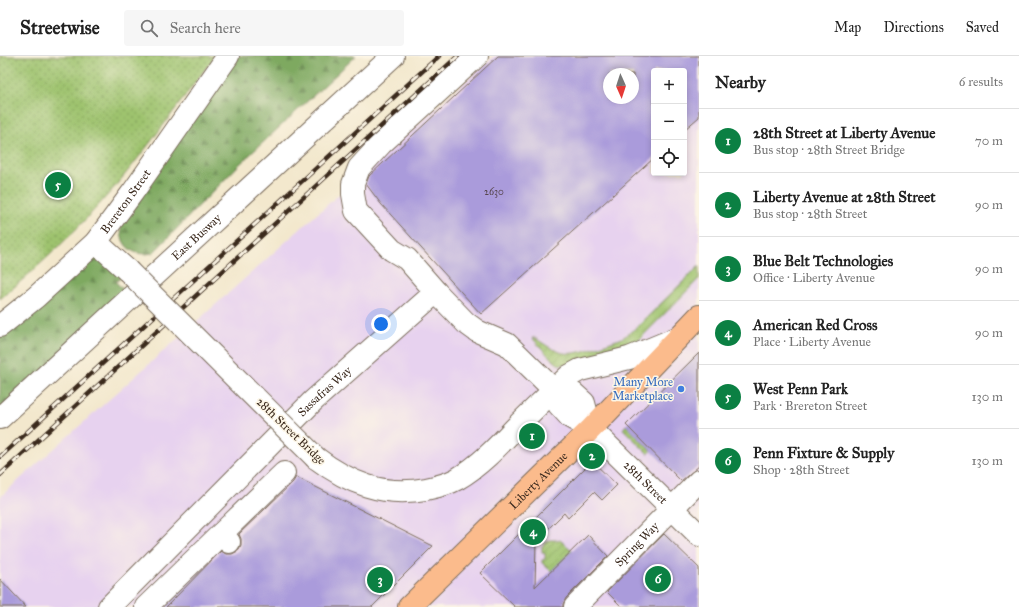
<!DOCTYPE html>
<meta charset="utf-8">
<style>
:root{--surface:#fff;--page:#f6f6f6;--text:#222;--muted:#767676;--line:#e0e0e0;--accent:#0b8043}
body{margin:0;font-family:"IM FELL Great Primer",serif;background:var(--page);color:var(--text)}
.controls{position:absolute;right:12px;top:12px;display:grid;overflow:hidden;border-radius:4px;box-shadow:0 2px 6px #0003}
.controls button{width:36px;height:36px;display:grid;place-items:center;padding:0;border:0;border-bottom:1px solid var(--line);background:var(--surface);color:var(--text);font:20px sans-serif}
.compass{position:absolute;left:603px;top:12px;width:36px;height:36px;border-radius:50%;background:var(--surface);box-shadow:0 2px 6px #0003;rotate:177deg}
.you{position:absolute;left:381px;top:268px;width:14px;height:14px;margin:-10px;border:3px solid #fff;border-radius:50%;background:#1a73e8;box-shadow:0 0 0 6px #1a73e833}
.badge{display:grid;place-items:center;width:26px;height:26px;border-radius:50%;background:var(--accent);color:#fff;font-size:13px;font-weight:700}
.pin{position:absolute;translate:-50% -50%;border:2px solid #fff;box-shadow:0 1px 4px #0006}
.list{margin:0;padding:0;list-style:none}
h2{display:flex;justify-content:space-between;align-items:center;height:52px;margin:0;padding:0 16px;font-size:17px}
h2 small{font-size:13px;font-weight:400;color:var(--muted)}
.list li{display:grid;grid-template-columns:26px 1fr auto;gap:12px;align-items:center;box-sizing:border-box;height:64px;padding:0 16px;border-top:1px solid var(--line)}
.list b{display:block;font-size:15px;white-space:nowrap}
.list p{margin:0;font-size:13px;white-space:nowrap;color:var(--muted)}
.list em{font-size:13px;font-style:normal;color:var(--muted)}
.icon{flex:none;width:22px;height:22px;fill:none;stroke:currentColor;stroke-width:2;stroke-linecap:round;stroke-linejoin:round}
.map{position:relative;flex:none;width:699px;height:551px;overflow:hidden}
header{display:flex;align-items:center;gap:24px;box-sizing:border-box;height:56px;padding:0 20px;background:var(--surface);border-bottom:1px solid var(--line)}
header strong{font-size:19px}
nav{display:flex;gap:22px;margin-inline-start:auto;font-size:14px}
.search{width:280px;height:36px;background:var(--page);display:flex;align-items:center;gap:10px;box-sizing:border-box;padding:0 14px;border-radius:4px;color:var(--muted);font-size:15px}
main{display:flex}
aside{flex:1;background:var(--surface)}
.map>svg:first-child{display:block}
.built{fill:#e7d2ef;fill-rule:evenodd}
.forest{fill:url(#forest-firs);stroke:#5c6a40}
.park{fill:url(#park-dots);stroke:#6c7646}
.garden{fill:url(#garden-furrows);stroke:#6c7646}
.building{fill:#aa9bdb;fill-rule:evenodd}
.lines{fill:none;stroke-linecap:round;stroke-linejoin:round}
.minor-casing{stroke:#7b6c5b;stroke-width:24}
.major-casing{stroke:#7b6c5b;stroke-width:24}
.minor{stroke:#fff;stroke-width:22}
.major{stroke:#fbbb8c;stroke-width:22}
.rail-casing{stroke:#3b2a1e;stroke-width:4.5}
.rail{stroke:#fcf5e5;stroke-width:3;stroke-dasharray:9;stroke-linecap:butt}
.minor-bridge-casing{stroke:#7b6c5b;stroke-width:24;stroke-linecap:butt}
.minor-bridge{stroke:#fff;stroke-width:22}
.shop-dot{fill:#3f7fe0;stroke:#fcf5e5;stroke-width:1.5}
.labels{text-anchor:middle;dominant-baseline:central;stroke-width:3;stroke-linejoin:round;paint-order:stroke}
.number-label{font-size:10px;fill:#57464d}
.street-label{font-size:12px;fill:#3b2a1e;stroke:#fcf5e5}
.shop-label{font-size:12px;fill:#366cbe;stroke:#fcf5e5;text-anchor:end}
</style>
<header>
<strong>Streetwise</strong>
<div class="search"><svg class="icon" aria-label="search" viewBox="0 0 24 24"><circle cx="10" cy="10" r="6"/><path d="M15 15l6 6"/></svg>Search here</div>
<nav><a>Map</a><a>Directions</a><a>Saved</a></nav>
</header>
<main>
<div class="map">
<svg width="699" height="551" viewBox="0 0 699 551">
<defs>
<pattern id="forest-firs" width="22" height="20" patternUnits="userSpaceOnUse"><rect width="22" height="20" fill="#7ea961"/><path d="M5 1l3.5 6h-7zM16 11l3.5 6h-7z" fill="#688a4f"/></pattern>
<pattern id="park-dots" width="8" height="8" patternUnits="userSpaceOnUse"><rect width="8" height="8" fill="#9ec36e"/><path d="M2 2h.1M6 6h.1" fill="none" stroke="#829f5a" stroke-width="1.8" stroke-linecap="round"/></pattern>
<pattern id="garden-furrows" width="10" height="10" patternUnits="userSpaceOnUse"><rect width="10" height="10" fill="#9ec36e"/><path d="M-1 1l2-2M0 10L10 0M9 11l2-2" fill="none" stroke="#829f5a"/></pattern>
</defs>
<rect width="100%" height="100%" fill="#fcf5e5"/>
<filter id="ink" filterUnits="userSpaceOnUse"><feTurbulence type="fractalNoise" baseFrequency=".025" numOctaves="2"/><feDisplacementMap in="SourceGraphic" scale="8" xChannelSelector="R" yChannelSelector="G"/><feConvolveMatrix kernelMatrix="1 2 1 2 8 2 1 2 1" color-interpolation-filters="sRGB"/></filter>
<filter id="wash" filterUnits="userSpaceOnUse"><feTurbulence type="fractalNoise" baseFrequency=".012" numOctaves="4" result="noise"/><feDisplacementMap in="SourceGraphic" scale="16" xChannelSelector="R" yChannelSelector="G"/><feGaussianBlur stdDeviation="0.9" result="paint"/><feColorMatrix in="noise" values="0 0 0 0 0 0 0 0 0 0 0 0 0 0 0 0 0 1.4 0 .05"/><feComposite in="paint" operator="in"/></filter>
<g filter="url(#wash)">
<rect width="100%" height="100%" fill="#f3e8cd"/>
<!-- built -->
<path class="built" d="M494 0H699V551H0V441ZM654 15H684V117H654ZM609 18H633V42H609Z"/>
<!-- forest -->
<path class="forest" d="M228 0H356L240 108 153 197C131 202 117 187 122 165Z
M96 186 128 215 116 226 131 242 0 362V270Z"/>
<!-- park -->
<path class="park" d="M0 0H215C176 51 140 104 97 151 67 184 34 215 0 243Z"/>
<!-- garden -->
<path class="garden" d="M699 210V223L636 287 632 289C619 294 570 313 558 308 551 304 538 288 532 282H535C543 287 551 293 560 296 574 302 605 287 620 283L627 279 640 268Z
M626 369 651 395 648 398 623 373Z
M549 484H560L572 494 551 515 542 507V504L545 503V497L542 496V490Z"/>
<g id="blocks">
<!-- building -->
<path class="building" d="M498 0H699V61L684 74V15H654V102L481 258 381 148 366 128 369 120ZM609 18H633V42H609Z
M699 297V410L681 425 626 369Z
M592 405 617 429 602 444 594 436 568 462 564 457 536 485 535 531 588 479 608 500 566 542 563 548V551H515L480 517Z
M296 421 433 490 372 551H166L221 495 226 498H232L238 495 241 489V483L239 478 293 426Z
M664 478 699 512V551H622L607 536Z
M0 523 26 551H0Z"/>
</g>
</g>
<g filter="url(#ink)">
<use href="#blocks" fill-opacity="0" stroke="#7b6c5b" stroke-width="1"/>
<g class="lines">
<!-- minor casing -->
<g class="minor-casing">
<g id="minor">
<path d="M96 186 128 215"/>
<path d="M436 236 407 203 392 194 356 155 353 138V128L359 112 381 88 477 0"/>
<path id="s1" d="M0 270 36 241 96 186 133 136 228 0"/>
<path d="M554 334 573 337 584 347 591 373"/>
<path id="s2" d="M0 362 393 0"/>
<path d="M316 402C349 427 383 441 426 433 436 431 448 428 457 423 481 409 500 388 519 368 535 352 552 336 569 320L580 314 629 302 677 282"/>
<path d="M221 478 284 417"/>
<path id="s3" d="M109 551 313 345 436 236 466 267 477 275 507 288 554 334 559 349 570 361 591 373 699 479"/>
<path d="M146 551 221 478 229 486"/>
<path id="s4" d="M575 551 699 425"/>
</g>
</g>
<!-- major casing -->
<g class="major-casing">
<g id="major">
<path id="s5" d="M409 551 591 373 699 260"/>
</g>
</g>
<!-- minor -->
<use href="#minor" class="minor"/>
<!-- major -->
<use href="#major" class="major"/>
<!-- rail casing -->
<g class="rail-casing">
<path id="rail" d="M0 401 439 0
M0 419 458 0"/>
</g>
<!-- rail -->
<use href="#rail" class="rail"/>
<!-- minor-bridge casing -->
<g class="minor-bridge-casing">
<path id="minor-bridge" d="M128 215 316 402"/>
</g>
<!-- minor-bridge -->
<use href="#minor-bridge" class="minor-bridge"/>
</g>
</g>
<!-- markers -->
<circle class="shop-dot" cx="681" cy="333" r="4"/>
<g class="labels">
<!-- number labels -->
<g class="number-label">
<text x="494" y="136">2630</text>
</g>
<!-- street labels -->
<g class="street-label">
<text stroke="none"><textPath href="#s1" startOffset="178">Brereton Street</textPath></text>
<text stroke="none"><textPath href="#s2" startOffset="267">East Busway</textPath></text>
<text stroke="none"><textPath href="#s3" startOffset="305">Sassafras Way</textPath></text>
<text transform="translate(291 375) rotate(44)">28th Street Bridge</text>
<text stroke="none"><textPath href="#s5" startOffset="181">Liberty Avenue</textPath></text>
<text stroke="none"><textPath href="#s3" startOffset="742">28th Street</textPath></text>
<text stroke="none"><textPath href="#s4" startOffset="88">Spring Way</textPath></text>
</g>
<!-- shop labels -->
<g class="shop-label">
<text x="673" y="326">Many More<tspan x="673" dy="14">Marketplace</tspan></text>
</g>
</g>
</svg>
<div class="controls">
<button>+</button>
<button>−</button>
<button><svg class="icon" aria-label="locate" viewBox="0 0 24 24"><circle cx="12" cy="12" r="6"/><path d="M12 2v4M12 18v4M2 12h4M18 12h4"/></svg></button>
</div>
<svg class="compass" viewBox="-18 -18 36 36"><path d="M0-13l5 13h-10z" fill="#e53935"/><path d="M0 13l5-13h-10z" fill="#767676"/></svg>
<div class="you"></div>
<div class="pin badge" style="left:532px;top:380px">1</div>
<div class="pin badge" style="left:592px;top:400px">2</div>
<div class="pin badge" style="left:380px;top:524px">3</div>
<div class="pin badge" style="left:533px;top:476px">4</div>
<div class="pin badge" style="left:58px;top:129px">5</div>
<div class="pin badge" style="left:658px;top:523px">6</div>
</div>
<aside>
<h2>Nearby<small>6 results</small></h2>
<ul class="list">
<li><span class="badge">1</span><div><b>28th Street at Liberty Avenue</b><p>Bus stop · 28th Street Bridge</p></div><em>70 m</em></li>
<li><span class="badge">2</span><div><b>Liberty Avenue at 28th Street</b><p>Bus stop · 28th Street</p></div><em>90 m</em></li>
<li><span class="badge">3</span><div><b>Blue Belt Technologies</b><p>Office · Liberty Avenue</p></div><em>90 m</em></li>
<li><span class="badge">4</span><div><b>American Red Cross</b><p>Place · Liberty Avenue</p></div><em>90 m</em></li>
<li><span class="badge">5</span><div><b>West Penn Park</b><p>Park · Brereton Street</p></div><em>130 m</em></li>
<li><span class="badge">6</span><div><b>Penn Fixture &amp; Supply</b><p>Shop · 28th Street</p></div><em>130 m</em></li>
</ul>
</aside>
</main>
